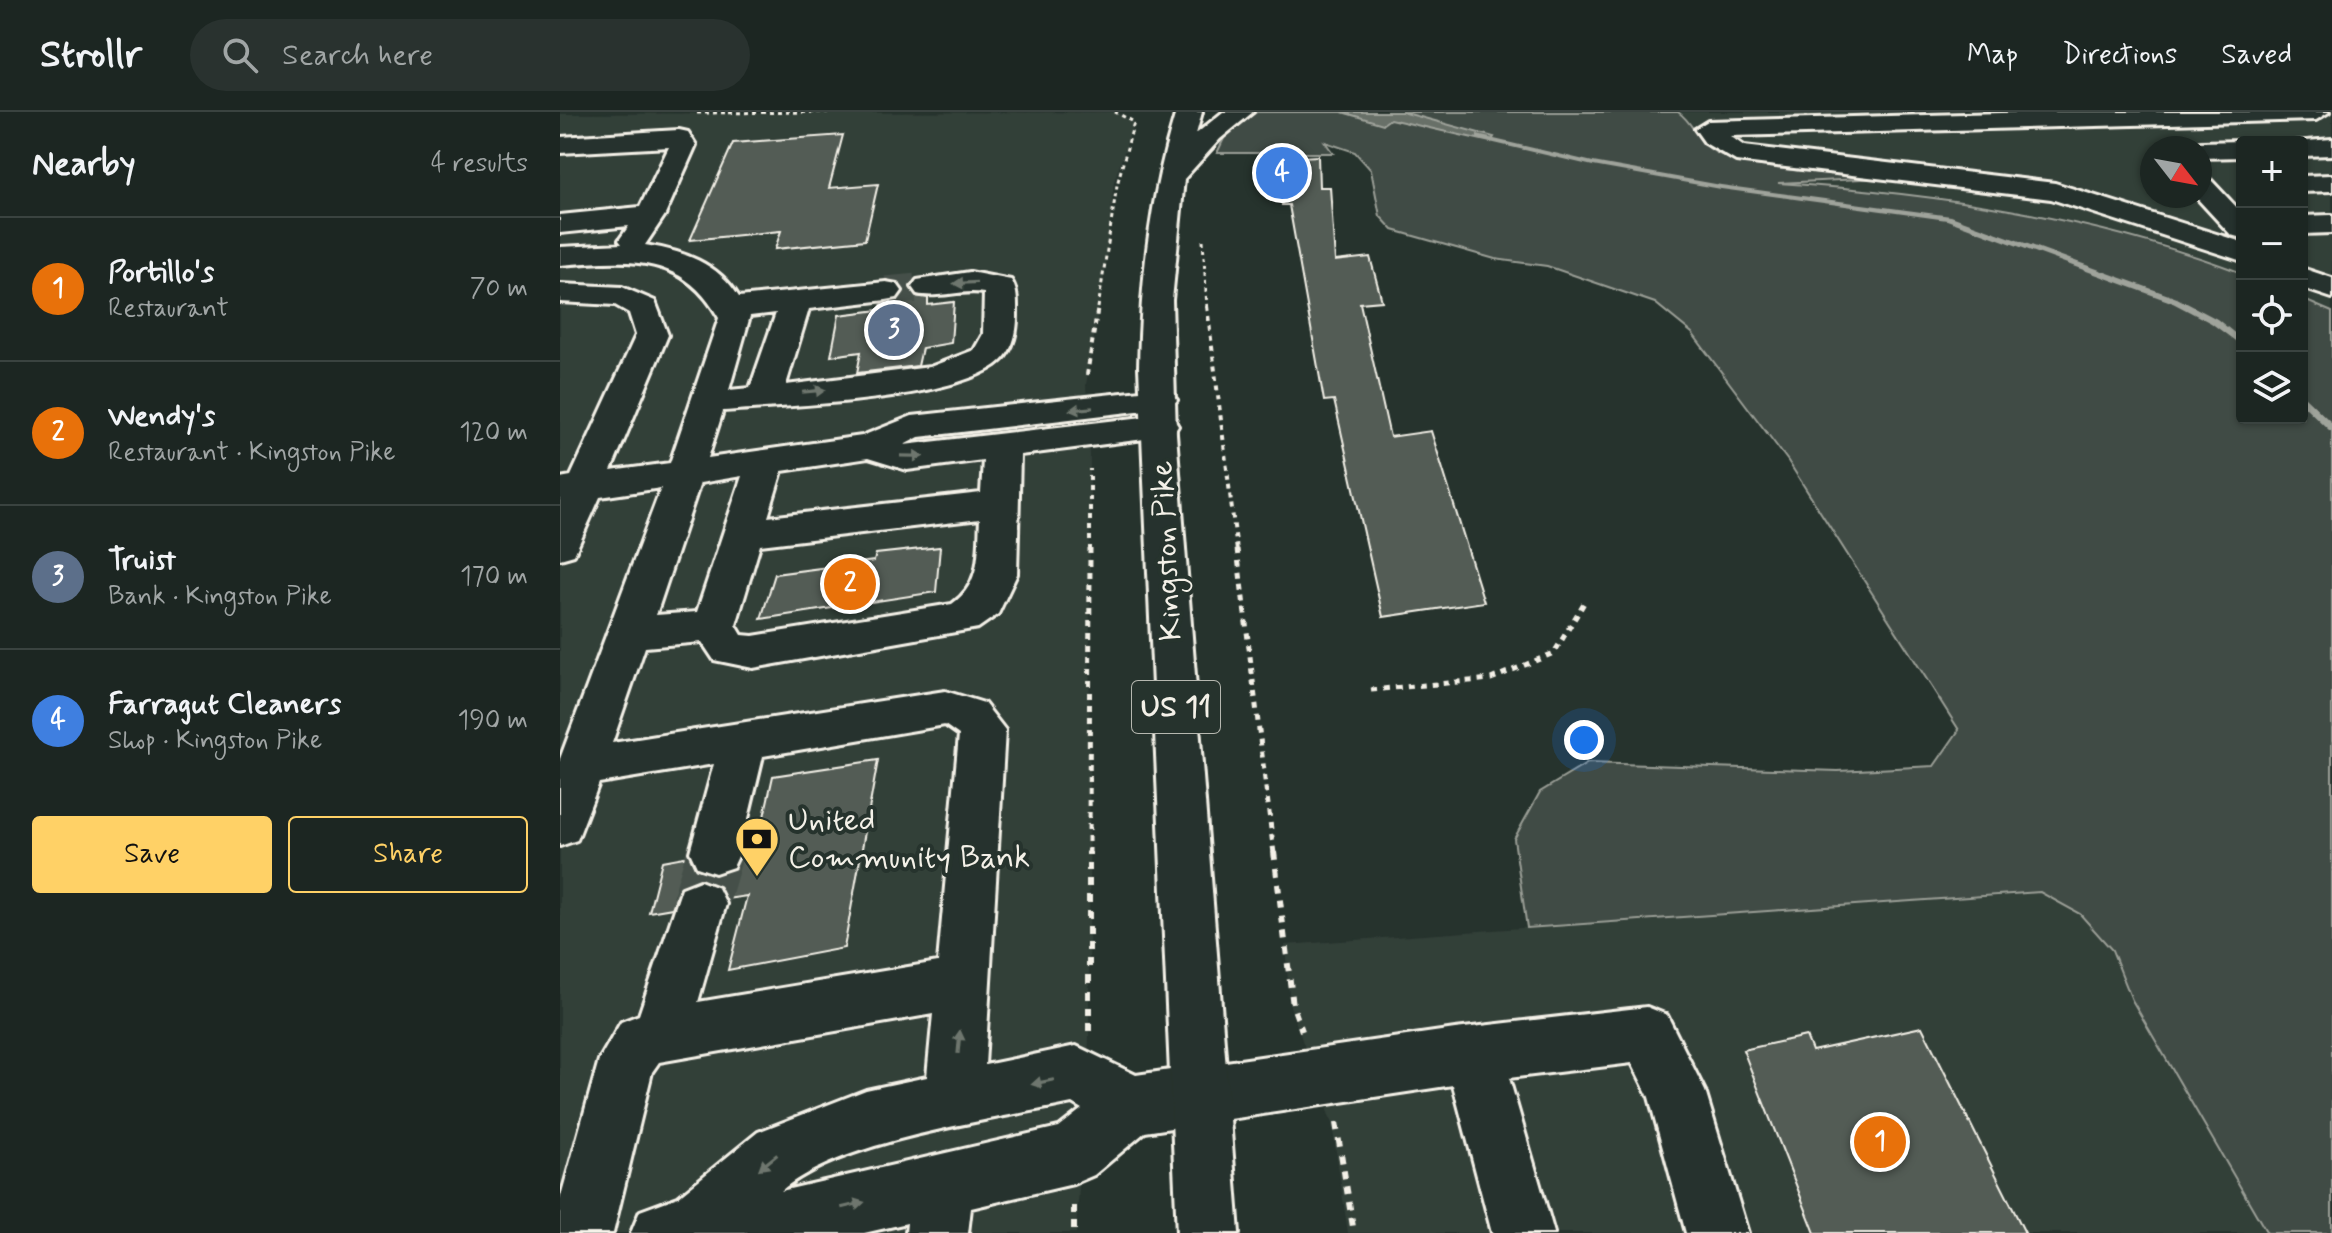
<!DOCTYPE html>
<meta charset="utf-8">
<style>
:root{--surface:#1c2622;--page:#29322f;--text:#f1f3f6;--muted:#a0a5a5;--line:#3a4340;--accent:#ffd166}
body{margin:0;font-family:Mynerve,sans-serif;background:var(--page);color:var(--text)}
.controls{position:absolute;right:24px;top:24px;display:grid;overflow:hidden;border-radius:8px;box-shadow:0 2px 6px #0004}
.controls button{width:72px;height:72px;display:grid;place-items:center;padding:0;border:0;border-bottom:2px solid var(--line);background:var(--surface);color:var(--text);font:40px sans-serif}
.compass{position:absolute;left:1580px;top:24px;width:72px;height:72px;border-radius:50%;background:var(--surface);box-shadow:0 2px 6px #0004;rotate:121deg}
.you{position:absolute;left:1024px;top:628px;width:28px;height:28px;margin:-20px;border:6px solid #fff;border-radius:50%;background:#1a73e8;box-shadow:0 0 0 12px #1a73e833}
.badge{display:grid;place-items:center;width:52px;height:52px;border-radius:50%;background:var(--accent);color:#fff;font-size:26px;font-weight:700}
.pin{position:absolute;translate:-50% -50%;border:4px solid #fff;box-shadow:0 2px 8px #0006}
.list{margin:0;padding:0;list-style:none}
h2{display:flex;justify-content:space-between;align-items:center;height:104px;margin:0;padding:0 32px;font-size:34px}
h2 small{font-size:26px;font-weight:400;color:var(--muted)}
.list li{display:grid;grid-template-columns:52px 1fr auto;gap:24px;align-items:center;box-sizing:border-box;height:144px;padding:0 32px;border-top:2px solid var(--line)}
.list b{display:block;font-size:30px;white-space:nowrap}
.list p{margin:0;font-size:26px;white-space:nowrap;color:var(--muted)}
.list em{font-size:26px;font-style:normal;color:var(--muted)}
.actions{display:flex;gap:16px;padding:24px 32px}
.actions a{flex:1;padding:18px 0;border:2px solid var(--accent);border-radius:8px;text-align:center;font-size:28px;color:var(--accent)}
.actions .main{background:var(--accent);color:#111}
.icon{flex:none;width:44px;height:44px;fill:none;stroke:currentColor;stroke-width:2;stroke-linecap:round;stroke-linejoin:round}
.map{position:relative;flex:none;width:1772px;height:1121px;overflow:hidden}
header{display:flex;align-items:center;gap:48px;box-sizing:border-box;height:112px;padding:0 40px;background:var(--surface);border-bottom:2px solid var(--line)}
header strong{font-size:38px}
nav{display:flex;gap:44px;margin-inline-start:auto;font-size:28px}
.search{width:560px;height:72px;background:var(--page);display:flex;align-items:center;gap:20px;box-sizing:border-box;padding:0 28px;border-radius:44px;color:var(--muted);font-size:30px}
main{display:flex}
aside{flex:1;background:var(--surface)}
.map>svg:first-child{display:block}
.built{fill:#333f39;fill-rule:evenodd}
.green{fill:#414b45;stroke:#9a9e96;stroke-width:2}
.water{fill:#676f68;stroke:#9fa39b;stroke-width:2}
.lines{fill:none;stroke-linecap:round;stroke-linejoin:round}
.stream{fill:#9fa39b;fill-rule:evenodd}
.building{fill:#525c55;stroke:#f4f1e8;stroke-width:2}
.minor-tunnel-far1{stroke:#455049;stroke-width:29;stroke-dasharray:29 14;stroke-linecap:butt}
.minor-tunnel{stroke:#455049;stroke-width:56;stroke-dasharray:56 28;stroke-linecap:butt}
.minor-casing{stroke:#f4f1e8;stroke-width:6}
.major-casing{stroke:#f4f1e8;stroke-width:6}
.path-far3{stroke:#f4f1e8;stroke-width:3;stroke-dasharray:4 4;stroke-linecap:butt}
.path-far2{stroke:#f4f1e8;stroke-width:4;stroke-dasharray:5 5;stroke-linecap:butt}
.path-far1{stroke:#f4f1e8;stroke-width:5;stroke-dasharray:6 6;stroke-linecap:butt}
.path{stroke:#f4f1e8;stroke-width:6;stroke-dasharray:8 8;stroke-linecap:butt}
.minor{fill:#26332d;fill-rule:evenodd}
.major{fill:#26332d;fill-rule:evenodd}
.oneway{fill:#6e766e}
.labels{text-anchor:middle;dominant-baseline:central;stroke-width:8;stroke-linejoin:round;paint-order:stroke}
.shield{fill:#26332d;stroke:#b6b8b0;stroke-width:2}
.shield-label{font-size:30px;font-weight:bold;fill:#f4f1e8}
.street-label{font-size:32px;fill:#f4f1e8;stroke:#26332d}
.poi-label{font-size:32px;fill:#f4f1e8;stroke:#26332d;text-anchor:start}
</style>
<header>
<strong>Strollr</strong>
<div class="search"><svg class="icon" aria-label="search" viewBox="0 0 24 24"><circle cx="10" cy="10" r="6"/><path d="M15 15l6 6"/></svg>Search here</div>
<nav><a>Map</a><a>Directions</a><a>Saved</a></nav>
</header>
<main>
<aside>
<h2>Nearby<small>4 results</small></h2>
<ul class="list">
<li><span class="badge" style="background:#e8710a">1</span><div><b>Portillo's</b><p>Restaurant</p></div><em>70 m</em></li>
<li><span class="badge" style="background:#e8710a">2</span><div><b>Wendy's</b><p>Restaurant · Kingston Pike</p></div><em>120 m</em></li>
<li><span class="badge" style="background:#5c6f8a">3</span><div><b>Truist</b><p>Bank · Kingston Pike</p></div><em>170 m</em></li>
<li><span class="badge" style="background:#3f7fe0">4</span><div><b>Farragut Cleaners</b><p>Shop · Kingston Pike</p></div><em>190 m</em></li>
</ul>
<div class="actions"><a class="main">Save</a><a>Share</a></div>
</aside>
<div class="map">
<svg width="1772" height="1121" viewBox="0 0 1772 1121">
<rect width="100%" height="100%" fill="#26332d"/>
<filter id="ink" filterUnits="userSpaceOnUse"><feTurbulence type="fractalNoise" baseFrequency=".0125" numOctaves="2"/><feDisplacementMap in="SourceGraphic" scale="16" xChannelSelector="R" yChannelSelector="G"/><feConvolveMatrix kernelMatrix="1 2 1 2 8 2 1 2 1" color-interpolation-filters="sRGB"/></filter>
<g filter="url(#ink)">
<!-- built -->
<path class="built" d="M555 0 574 10 554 70 546 154 526 273 530 343 529 927 516 1121H0V2Z
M869 0H1772V200L1742 187V30H1682V161L1610 134 1478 104 1386 87 1204 70ZM1592 36H1640V84H1592Z
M1480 779 1520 802 1552 838 1572 888 1707 1121H788L772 1012 730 894 725 833Z"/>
<!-- green -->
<path class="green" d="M697 0H1118C1134 11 1137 30 1155 40 1193 60 1278 61 1322 66L1218 71C1376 81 1534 105 1682 161V306H1742V187L1772 200V1121H1707L1572 888 1552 838 1520 802 1480 780 967 816 954 727 980 680 1028 651 1278 659 1374 654 1399 618 1228 349 1132 221 1095 191 987 154 935 147 833 118 820 104 811 58 795 40 765 30 773 41H657L669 16Z"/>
<!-- water -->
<path class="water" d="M782 0H842L934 25 931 30 830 7 823 12Z"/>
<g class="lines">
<!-- stream -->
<path class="stream" d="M917 23 1033 50 1161 73 1391 104 1617 186 1657 207 1682 227V234L1651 211 1611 190 1387 108 1161 77 1033 54 917 27Z
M1742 284 1745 285 1772 311V319L1769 318 1742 292Z"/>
</g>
<!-- building -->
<path class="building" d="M283 23 269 76 318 72 305 128 215 137 221 119 130 128 173 31Z
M758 44 759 75H770L775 149 810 145 822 189 800 191 830 325 871 319 924 490 823 505 774 288 764 289 729 93H722L721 46Z
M349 174 355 184 368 186V193L394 190 391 231 362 236 358 254 297 261 301 240 271 244 279 203 319 198 322 192 339 188 345 179 343 175Z
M380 435 376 480 201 507 215 462 314 449 316 442Z
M318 648 284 836 168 858 187 784 167 787 159 773 141 766 121 773 112 796 89 800 102 749 129 744 136 758 156 764 176 756 184 735 198 732 213 664Z
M1362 915 1465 1121H1255L1183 938 1246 924 1252 939Z"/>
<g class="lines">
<!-- minor-tunnel-far1 -->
<path class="minor-tunnel-far1" d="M326 179 368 175"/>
<!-- minor-tunnel -->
<path class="minor-tunnel" d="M140 792 155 740"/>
<!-- minor casing -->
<g class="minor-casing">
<path id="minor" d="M1479 0H1769L1756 8 1170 24 1184 34 1495 71 1682 130V149L1491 87 1176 49 1145 31 1135 17 1148 9Z
M119 18 128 20 136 33 105 103 85 133C123 139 158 151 179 185L326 170 337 172 342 179 337 186 326 188 249 197 226 273 370 255 414 238 423 222 424 181C401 177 379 187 357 182L352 175 357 168 410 160 451 168C458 178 457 192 457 204 457 222 452 242 436 253 382 290 230 293 163 299L148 346 302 324 352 304 599 277 611 281 617 288 611 295 359 325 344 333 600 303 613 306 618 314 613 322 600 325 460 343 457 462 438 502 418 516 193 556 154 548 142 530 85 535 52 631 385 579 424 591 445 618 425 953 516 934 576 963 895 917 1087 895 1107 903 1145 979 1188 1121H1126L1089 985 1072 951 949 966 994 1121H932L893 973 585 1020 534 1063 513 1072 411 1096 408 1121H346L347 1111 304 1121H71L80 1099 118 1085 198 1020 306 978 367 965 373 902 99 950 92 960 53 1121H0V1088L39 948 61 910 79 903 122 776 140 769 158 776 166 792 138 890 378 850 399 623 385 613 203 644 180 740 173 755 155 761 137 755 130 740 154 652 39 671 17 728 0 734V647L101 376 40 385 14 443 0 447V366L11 364 76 223 69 201 55 193 0 190V172L62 175 95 189 108 223 51 359 110 351 159 206C122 140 66 148 0 153V135L62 132 59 128 69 114 0 121V103L80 95 109 35 0 41V25ZM216 201 190 276 169 278 190 204ZM308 346 347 358 423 348 421 381 208 405 222 359ZM182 364 137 500 96 503 140 371ZM420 407C418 440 422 471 392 492L193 524 182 523 176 513 200 433ZM512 991 522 997 499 1015 221 1079C280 1028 432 1008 512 991Z
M1772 27V43L1742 44V30H1734Z
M1682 29 1686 30H1682V45L1640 46V36H1628L1640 30Z
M1772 63V79L1742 80V64Z
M1640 65 1650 67 1682 101V126L1671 123 1635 84H1640Z
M1772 103V121L1742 122V104Z
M1742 156 1772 166V186L1742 176Z"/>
</g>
<!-- major casing -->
<g class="major-casing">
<path id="major" d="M616 0H642L636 22 663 0H693L660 27 624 67 612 188 616 322 679 1121H617L579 255C581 167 590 85 616 0Z"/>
</g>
<!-- path-far3 -->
<path class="path-far3" d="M137 1 272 0
M643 128 647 196
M538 196 557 73 574 10 555 0"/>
<!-- path-far2 -->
<path class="path-far2" d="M647 194 677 439
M527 263 538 194
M530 439V357"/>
<!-- path-far1 -->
<path class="path-far1" d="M677 437 714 742
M811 578 931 567 994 541 1024 491
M529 742 530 437"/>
<!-- path -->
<path class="path" d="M714 740 733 894 742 919
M529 919V740
M776 1011 794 1121
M514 1094V1121"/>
<!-- minor -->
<use href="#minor" class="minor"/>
<!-- major -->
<use href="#major" class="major"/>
</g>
<!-- one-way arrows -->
<defs><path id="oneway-solid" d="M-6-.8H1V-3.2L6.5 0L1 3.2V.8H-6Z" transform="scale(2)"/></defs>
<g class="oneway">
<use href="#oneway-solid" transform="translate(405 171) rotate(177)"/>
<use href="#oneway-solid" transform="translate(254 279) rotate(-6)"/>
<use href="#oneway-solid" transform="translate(521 297) rotate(174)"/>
<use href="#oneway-solid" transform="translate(352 344) rotate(1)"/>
<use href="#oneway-solid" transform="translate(399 930) rotate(-85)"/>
<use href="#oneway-solid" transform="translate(483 970) rotate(168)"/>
<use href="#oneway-solid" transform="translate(208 1050) rotate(141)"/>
<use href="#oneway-solid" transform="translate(293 1093) rotate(-13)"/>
</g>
</g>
<!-- icons -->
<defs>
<g id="bank-pin" transform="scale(2.3)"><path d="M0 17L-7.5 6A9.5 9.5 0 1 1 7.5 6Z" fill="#ffd166" stroke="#26332d"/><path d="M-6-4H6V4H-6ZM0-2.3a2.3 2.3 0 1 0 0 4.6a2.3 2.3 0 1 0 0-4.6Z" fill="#111"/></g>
</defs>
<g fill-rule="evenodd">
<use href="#bank-pin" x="197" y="727"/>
</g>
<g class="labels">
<!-- shield labels -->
<rect class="shield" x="572" y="569" width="88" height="52" rx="6"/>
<g class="shield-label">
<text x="616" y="595">US 11</text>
</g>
<!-- street labels -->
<g class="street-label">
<text transform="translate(607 439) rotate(-93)">Kingston Pike</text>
</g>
<!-- poi labels -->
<g class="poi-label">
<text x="228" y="709">United<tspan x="228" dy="37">Community Bank</tspan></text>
</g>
</g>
</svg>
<div class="controls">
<button>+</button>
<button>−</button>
<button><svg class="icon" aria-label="locate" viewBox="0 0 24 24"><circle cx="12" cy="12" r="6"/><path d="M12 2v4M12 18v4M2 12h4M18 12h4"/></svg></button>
<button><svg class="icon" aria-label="layers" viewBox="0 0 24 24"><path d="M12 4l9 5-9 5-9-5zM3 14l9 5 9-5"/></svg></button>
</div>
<svg class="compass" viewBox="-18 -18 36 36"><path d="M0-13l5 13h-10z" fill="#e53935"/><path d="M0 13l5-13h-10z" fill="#a0a5a5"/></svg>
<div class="you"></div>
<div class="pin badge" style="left:1320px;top:1030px;background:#e8710a">1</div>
<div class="pin badge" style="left:290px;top:472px;background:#e8710a">2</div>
<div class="pin badge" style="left:334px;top:218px;background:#5c6f8a">3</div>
<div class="pin badge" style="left:722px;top:61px;background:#3f7fe0">4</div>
</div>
</main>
